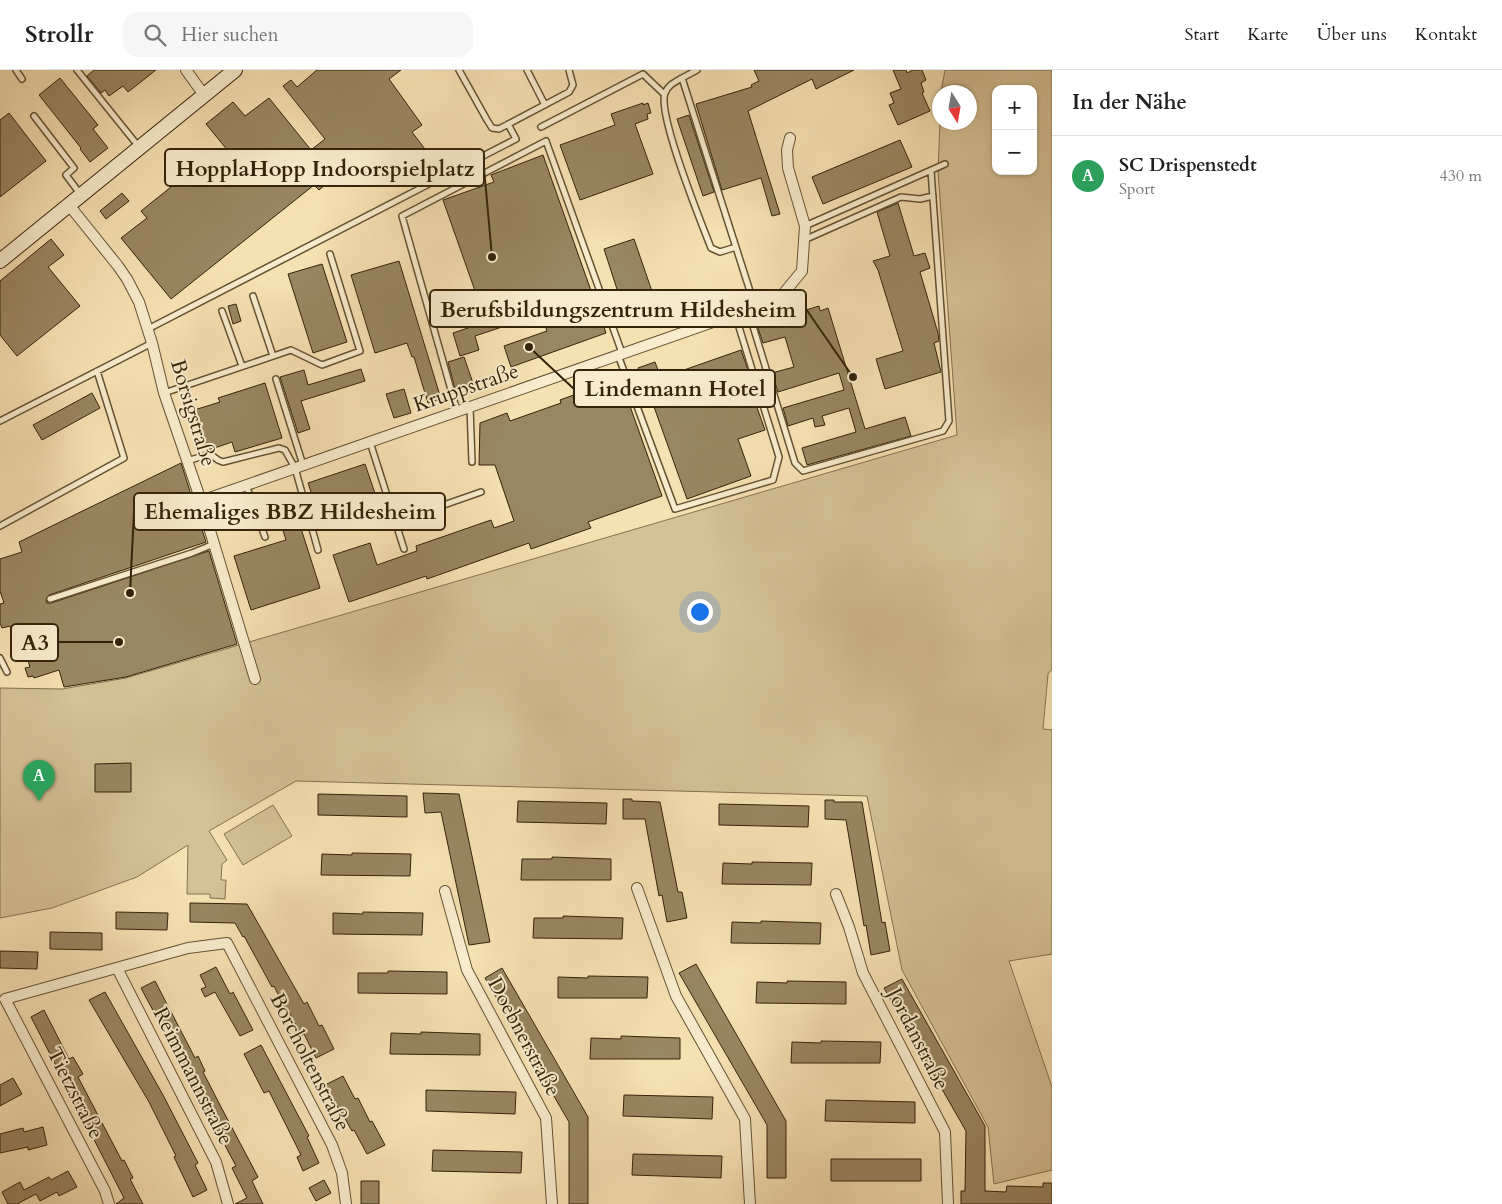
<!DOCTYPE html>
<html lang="de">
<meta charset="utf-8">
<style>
:root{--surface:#fff;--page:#f6f6f6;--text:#202124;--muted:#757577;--line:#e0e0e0;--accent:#b45309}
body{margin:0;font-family:Cardo,serif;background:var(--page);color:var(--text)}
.controls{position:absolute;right:15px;top:15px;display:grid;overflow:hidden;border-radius:10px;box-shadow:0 1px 4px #0004}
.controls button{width:45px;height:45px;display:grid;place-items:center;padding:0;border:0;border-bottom:1px solid var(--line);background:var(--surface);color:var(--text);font:25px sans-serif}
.compass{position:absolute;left:932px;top:15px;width:45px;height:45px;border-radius:50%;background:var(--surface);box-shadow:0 1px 4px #0004;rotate:169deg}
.you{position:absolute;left:699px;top:541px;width:18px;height:18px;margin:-12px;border:4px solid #fff;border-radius:50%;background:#1a73e8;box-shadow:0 0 0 8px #1a73e833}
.badge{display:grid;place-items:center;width:32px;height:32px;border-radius:50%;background:var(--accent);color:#fff;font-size:16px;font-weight:700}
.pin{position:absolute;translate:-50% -41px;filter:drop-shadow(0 1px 2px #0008)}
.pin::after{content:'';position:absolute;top:26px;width:18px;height:15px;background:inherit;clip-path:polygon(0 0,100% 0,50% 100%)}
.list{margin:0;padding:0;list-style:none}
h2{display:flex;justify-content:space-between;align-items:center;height:65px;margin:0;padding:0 20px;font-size:21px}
h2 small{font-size:16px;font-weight:400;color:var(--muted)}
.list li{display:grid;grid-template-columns:32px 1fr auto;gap:15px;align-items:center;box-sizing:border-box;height:80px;padding:0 20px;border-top:1px solid var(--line)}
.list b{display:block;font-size:19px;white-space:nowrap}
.list p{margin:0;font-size:16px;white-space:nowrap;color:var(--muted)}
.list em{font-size:16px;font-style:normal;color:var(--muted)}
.icon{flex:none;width:28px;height:28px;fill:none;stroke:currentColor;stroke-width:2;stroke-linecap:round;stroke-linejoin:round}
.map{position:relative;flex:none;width:1052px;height:1134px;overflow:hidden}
header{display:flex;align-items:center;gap:30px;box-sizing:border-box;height:70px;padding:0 25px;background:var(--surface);border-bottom:1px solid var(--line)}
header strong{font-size:24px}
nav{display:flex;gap:28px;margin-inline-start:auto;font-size:18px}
.search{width:350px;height:45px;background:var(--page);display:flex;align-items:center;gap:12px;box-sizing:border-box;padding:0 18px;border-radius:15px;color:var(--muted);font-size:19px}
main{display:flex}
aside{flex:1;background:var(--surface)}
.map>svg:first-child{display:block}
.green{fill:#d5c196;stroke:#847250;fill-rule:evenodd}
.building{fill:#998662;stroke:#34230a}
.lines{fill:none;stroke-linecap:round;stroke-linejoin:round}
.lane-casing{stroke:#645234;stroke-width:8}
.street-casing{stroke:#645234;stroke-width:12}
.secondary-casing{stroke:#34230a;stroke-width:16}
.lane{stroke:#f9ecce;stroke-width:5}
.street{stroke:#f9ecce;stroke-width:10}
.secondary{stroke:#f9ecce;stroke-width:14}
.labels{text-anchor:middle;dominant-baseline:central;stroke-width:4;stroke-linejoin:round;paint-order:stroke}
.street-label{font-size:21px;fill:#34230a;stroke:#f9ecce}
.leader{fill:none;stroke:#34230a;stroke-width:2}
.callout-dot{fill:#34230a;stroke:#f9ecce;stroke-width:2}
.callout{fill:#f9ecce;stroke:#34230a;stroke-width:2}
.callout-label{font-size:22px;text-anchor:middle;font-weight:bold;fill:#34230a}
</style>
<header>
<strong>Strollr</strong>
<div class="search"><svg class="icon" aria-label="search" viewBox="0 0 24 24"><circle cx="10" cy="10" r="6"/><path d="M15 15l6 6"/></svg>Hier suchen</div>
<nav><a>Start</a><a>Karte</a><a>Über uns</a><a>Kontakt</a></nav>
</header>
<main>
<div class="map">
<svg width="1052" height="1134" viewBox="0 0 1052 1134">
<rect width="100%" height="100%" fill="#f6e1b3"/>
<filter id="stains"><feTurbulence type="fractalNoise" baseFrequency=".004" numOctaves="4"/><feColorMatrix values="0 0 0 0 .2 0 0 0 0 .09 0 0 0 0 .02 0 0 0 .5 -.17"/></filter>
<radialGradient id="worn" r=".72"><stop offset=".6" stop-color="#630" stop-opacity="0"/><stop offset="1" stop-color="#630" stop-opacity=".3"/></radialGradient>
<!-- green -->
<path class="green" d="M945 0H1052V599L1048 604 1043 659 1052 660V884L1009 891 1052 1017V1100L994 1114 988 1057 902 900 867 726 296 711 209 761 227 790 222 794 221 810H226L225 829 210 828V824H187L188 775 137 807 52 838 0 848V618L62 619 126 608 957 365 938 101 940 53 969 52V22H941ZM996 19H1033V101H996Z
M273 735 292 766 243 795 224 764Z"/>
<!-- building -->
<path class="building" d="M94 0H156L128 22 123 16 109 26 105 20 101 23 87 6Z
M317 0H401L389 9 422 55 412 62 428 83 419 91 421 94 412 101 410 98 396 110 371 78 319 120 314 115 171 229 121 168 147 148 141 141 201 93 206 100 229 82 206 54 233 32 245 46 269 28 311 80 325 69 283 16 291 10 297 17Z
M754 0H854L816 19 812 9 748 41 780 144 772 146 761 108 722 120 696 34 752 17 751 15 759 11Z
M893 0H906L907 3 913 0H922L926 10 921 13 924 22 922 23 930 41 898 55 889 35 894 33 890 23 901 19Z
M60 8 98 55 93 59 108 78 90 92 80 79 81 78 39 25Z
M643 33V35L648 33 651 43 647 44 648 49 635 54 653 104 580 130 560 75 615 55 611 44Z
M9 43 46 91 0 127V50Z
M689 45 714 122 703 126 677 49Z
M900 70 912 97 823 134 812 107Z
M543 85 606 263 511 297 504 276 547 261 541 244 475 266 479 280 460 286 453 263 486 252 443 130 494 112 491 105Z
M122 123 129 131 106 149 100 141Z
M898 133 914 186 925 183 930 198 920 202 938 263 939 271 934 273 941 302 885 319 876 289 903 281 878 200 873 191 890 186 877 142Z
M51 169 64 185 48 197 80 236 17 286 0 265V211Z
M634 169 655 230 624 241 604 179Z
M399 191 441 329 428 333 414 287H412L407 273 375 283 351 205Z
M322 194 347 272 313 283 288 204Z
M236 234 241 251 233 254 228 236Z
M819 236 820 241 828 238 865 359 905 347 911 366 807 395 802 378 856 362 849 338 822 346 825 355 815 357 813 348 788 356 783 338 844 320 839 303 778 322 772 303 794 297 785 267 763 273 757 255Z
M741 280 748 300 744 301 765 360 738 369 751 406 687 429 653 334 647 336 640 316 644 314 638 298 655 292 661 308Z
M464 287 473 313 455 319 448 292Z
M361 299 365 311 301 331 310 359 298 363 280 307 304 300 308 315Z
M620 308 662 426 588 452 591 458 531 479 529 473 427 509 426 506 349 532 333 485 370 473 377 495 417 481 416 476 491 450 494 458 514 451 495 395H479L480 353 507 343 510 351 561 333 560 330Z
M265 313 282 368 235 382 232 372 206 381 191 341 220 332 218 328Z
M404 319 411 343 394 348 386 324Z
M92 323 100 338 42 370 33 355Z
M181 393 206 472 49 525 46 530 47 533H51L209 481 237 574 126 607 64 617 59 600 34 608 33 606 28 607 25 598 30 597 22 572 16 575 10 556 2 558 0 553V534L4 533 0 521V489L22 482 19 472Z
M365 394 379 435 322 455 308 413Z
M291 427 320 518 251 540 234 486 286 470 274 432Z
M131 693V722H95V694Z
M423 723 459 724 490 872 469 875 441 742 425 743Z
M318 724 407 726V747L318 745Z
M623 729H632V731L660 732 678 822H682L687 848 667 852 662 825 659 826 645 749H623Z
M825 730H834V732H862L882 853 885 852 890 881 871 885 866 855 864 856 846 750 825 749Z
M518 731 607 733 606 754 517 752Z
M719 734 809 736 808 757 719 755Z
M352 783 411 784 410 806 321 805 322 784 352 785Z
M552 787 611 789V810H521L522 789H552Z
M752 792 812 793 811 815 722 814 723 793 752 794Z
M190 833 247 834 304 934 307 932 319 956 322 955 334 979 316 988 304 964 301 966 289 942H287L274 916 272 917 244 866 243 867 235 853 190 852Z
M116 842 168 843 167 860 116 859Z
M363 842 423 843 422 865 333 864V843L363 844Z
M563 846 623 848 622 869 533 868 534 848H563Z
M761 851 821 853 820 874 731 873 732 852 761 853Z
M50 862 102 863V880L50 879Z
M0 881 38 882 37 899 0 898Z
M696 894 786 1051V1108H767V1055L679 903Z
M216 897 230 924 233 922 253 960 240 966 215 922 205 927 201 919 206 917 200 905Z
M502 898 588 1047V1134H569V1052L485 908Z
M388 901 447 902V924L358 923V903H388Z
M588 906 648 907 647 928H558V907L588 908Z
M902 909 985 1056V1121L1006 1122 1007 1116 1043 1117V1113H1052V1134H961V1121H965L966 1061 884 918Z
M155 911 195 988 198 986 205 1001 203 1002 221 1037 258 1107 252 1111 263 1134H235L247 1128 232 1098 236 1096 141 918Z
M787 911 846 912V934L756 933 757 912 787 913Z
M105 922 163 1025 198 1093 195 1095 207 1120 193 1127 174 1087 176 1086 149 1032 89 930Z
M44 940 69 989 73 987 83 1004 78 1007 122 1091 124 1090 133 1108 130 1109 143 1134H116L124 1128 31 947Z
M421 962 480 964V985L390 984 391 963 421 964Z
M621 966 680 968V989H590L591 968 621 969Z
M821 971 881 972 880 993H791L792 972 821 973Z
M261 975 309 1066 307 1067 319 1093 303 1101 297 1087 301 1085 269 1021 264 1023 244 984Z
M343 1006 355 1029 358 1028 370 1052 372 1051 385 1075 367 1084 354 1060 352 1061 339 1038H338L325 1015Z
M13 1008 22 1024 0 1036V1015Z
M426 1020 516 1022 515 1044 426 1041Z
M624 1025 713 1027 712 1049 623 1046Z
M826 1030 915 1032V1053L825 1051Z
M43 1057 47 1075 28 1080V1077L0 1083V1064L23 1058 24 1062Z
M433 1080 522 1082 521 1103 432 1101Z
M633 1084 722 1086 721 1108 632 1105Z
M831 1089H921V1111H831Z
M68 1101 77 1117 59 1126 57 1122 40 1131 36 1124 17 1134H8L2 1122 20 1112 24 1120 49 1107 51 1110Z
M324 1110 331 1123 316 1131 309 1118Z
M361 1111H379V1134H361Z"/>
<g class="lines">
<!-- lane casing -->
<g class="lane-casing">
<path id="lane" d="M16 0 22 9
M77 0 139 77
M459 0 487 50 492 58 499 59 569 22 573 15 569 0
M527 0 545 35
M697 0 682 8 755 237
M682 8C675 12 668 15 665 23 657 44 701 152 711 178L720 182 736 177
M34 46 74 98 66 105 81 125
M541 57 643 4 664 24
M805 156 945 94
M804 170 901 127 920 129 933 126
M253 226 273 286
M748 240 795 393 803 401 943 361 949 351 931 101
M222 241 242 296
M148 259 516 69 508 54
M618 285 675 439 773 410 779 387 735 244
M276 309 303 395
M164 323 291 280 322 295 360 281 330 184
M470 337 472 392
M457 341 402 146 546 71 622 283
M0 351 152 273
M370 372 404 479
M187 391 210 384 218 390 223 392 279 378 285 380 295 398 318 480
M246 415 265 467
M395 452 481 422
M0 456 124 388 97 301
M50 529 192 483 214 474
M0 588 7 602"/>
</g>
<!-- street casing -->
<g class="street-casing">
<path id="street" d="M186 0 204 25
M69 135 118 196 127 209 139 232 152 273 164 323 201 431 255 609
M201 431 779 229 802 201 805 156 788 98 787 80 790 68
M637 818 676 926 745 1049 750 1134
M445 821 467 900 546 1048 552 1134
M836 824 849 857 863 903 945 1062 948 1134
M117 898 216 1092 228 1134
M109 1134 105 1121 5 929 188 878 227 873 332 1075 342 1103 346 1134"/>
</g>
<!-- secondary casing -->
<g class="secondary-casing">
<path id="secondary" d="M0 191 235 0"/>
</g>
<!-- lane -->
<use href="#lane" class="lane"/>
<!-- street -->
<use href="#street" class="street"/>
<!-- secondary -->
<use href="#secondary" class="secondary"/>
</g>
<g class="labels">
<!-- street labels -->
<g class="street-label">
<text transform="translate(466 318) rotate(-19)">Kruppstraße</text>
<text transform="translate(193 343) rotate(73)">Borsigstraße</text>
<text transform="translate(524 967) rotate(62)">Doebnerstraße</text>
<text transform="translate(918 969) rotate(63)">Jordanstraße</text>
<text transform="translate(310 992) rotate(63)">Borcholtenstraße</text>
<text transform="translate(193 1006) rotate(63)">Reimmannstraße</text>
<text transform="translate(75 1023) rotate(63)">Tietzstraße</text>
</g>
</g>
<!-- callouts -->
<path class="leader" d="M492 187L484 98M853 307L806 239M529 277L574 319M130 523L134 441M119 572L58 572"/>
<g class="callout-dot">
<circle cx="492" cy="187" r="5"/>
<circle cx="853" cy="307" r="5"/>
<circle cx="529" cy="277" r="5"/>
<circle cx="130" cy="523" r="5"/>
<circle cx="119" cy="572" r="5"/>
</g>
<g class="callout">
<rect x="165" y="79" width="319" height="37" rx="5"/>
<rect x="430" y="220" width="376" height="37" rx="5"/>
<rect x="574" y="300" width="201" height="37" rx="5"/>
<rect x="134" y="423" width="311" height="37" rx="5"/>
<rect x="11" y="554" width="47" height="37" rx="5"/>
</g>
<g class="callout-label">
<text x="325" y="106">HopplaHopp Indoorspielplatz</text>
<text x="618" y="247">Berufsbildungszentrum Hildesheim</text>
<text x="675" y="326">Lindemann Hotel</text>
<text x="290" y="449">Ehemaliges BBZ Hildesheim</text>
<text x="35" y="580">A3</text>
</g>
<rect width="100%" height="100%" filter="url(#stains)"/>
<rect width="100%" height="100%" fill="url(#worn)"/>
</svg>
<div class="controls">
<button>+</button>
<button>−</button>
</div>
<svg class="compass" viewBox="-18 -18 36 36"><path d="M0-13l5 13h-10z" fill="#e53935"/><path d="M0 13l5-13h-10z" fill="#757577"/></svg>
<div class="you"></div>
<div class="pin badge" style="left:39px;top:731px;background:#2e9e5b">A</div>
</div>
<aside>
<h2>In der Nähe<small></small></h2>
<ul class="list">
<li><span class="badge" style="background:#2e9e5b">A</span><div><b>SC Drispenstedt</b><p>Sport</p></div><em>430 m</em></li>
</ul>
</aside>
</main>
